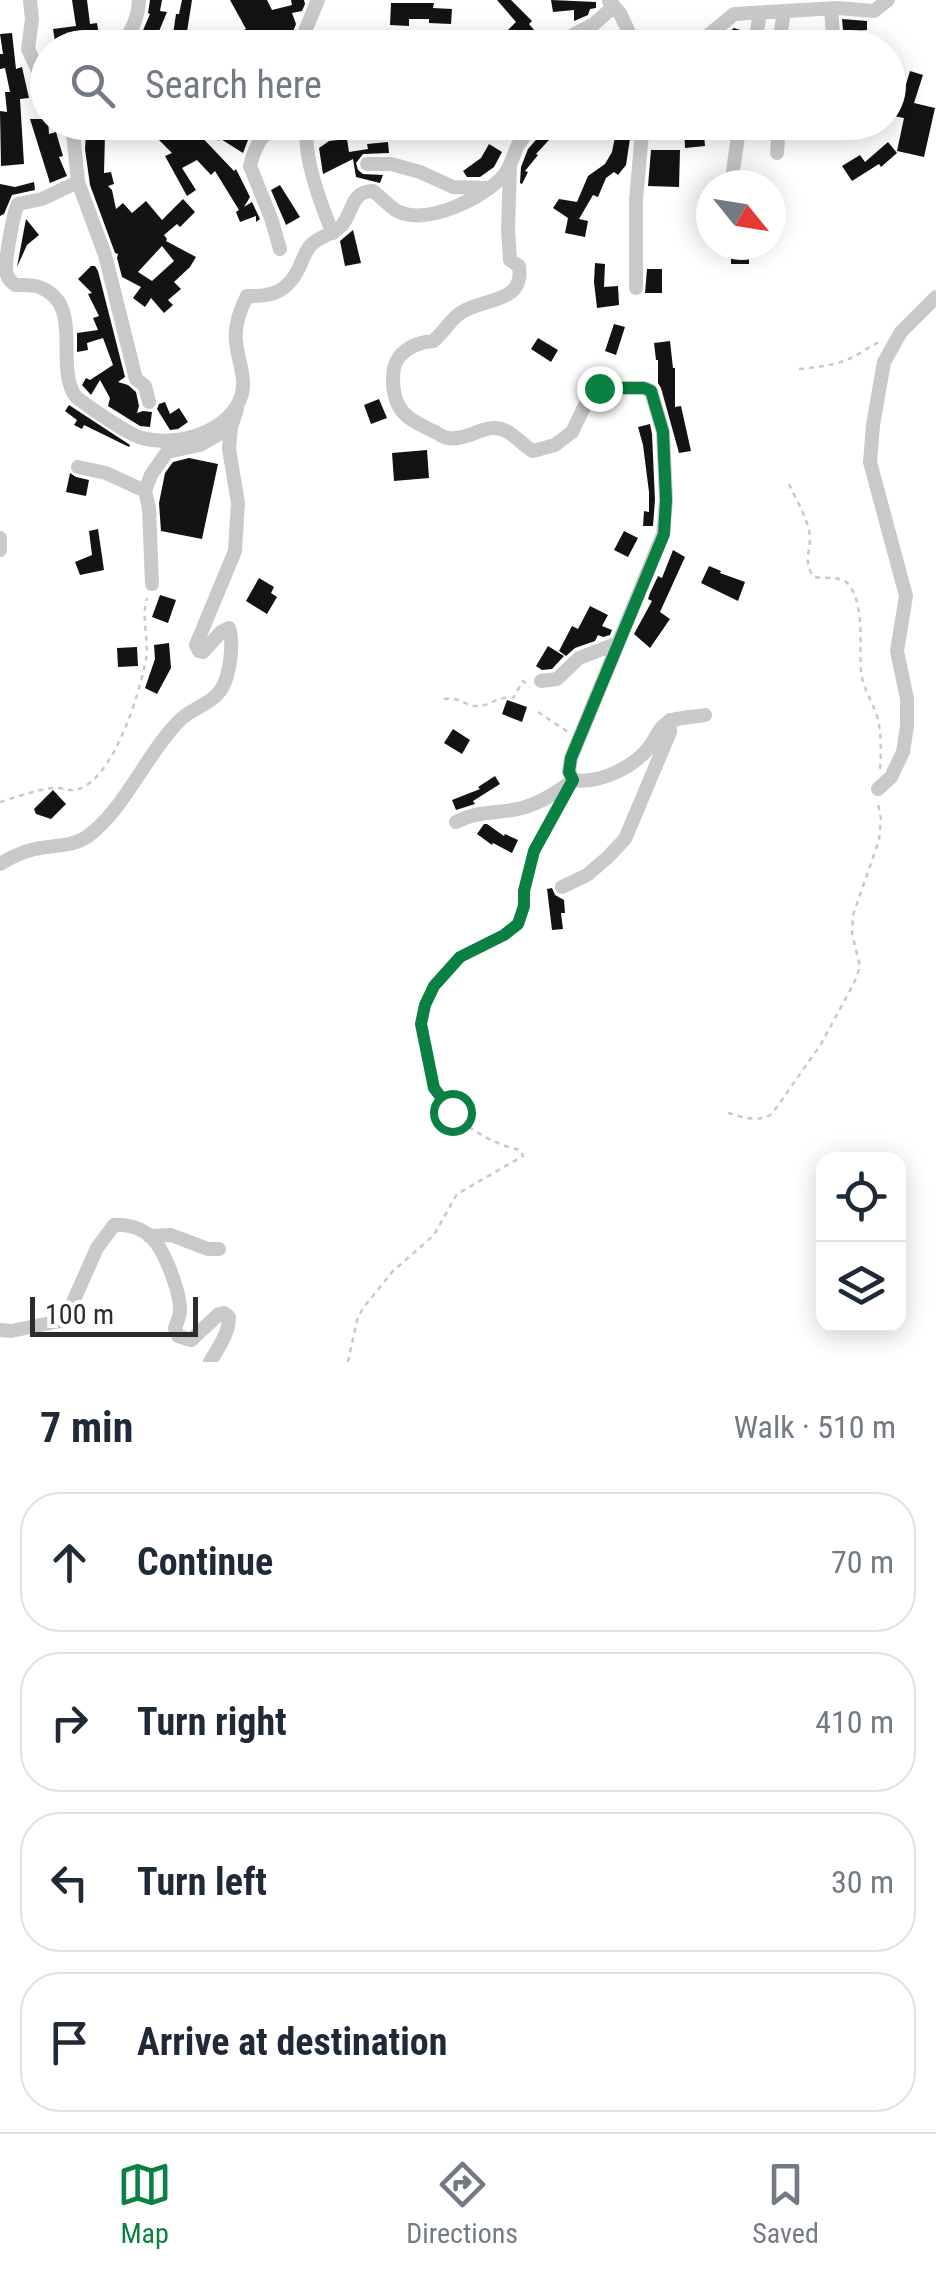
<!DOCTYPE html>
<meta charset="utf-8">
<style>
:root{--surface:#fff;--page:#f6f6f7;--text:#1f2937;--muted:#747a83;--line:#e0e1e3;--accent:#0b8043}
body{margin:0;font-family:"Roboto Condensed",sans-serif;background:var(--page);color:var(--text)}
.controls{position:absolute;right:30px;bottom:30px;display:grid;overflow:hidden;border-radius:20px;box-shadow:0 5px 25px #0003}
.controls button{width:90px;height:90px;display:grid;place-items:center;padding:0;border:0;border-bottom:2px solid var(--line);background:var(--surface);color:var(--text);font:50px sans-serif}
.compass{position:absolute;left:696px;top:170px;width:90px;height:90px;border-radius:50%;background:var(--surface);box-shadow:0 5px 25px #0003;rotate:120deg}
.scale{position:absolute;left:30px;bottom:25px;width:168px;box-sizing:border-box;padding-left:10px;border:5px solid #2c2c2c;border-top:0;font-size:28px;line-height:35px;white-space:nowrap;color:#2c2c2c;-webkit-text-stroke:8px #fff;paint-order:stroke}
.stop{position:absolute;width:30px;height:30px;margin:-22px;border:8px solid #0b8043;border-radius:50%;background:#fff}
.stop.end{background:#0b8043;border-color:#fff;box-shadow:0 2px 10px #0008}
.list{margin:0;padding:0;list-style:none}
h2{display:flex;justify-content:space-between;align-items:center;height:130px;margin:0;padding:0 40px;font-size:42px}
h2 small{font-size:32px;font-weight:400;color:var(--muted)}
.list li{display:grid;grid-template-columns:65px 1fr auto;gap:30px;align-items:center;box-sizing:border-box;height:140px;margin:0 20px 20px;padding:0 20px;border:2px solid var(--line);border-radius:40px}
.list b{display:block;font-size:38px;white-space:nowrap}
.list em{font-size:32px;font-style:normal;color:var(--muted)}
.icon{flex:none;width:55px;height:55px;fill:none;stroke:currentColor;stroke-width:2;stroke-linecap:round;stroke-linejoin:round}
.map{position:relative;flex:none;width:936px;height:1362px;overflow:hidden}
.search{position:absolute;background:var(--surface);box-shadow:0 5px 25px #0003;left:30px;right:30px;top:30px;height:110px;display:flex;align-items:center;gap:25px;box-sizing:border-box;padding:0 35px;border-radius:55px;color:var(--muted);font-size:38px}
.sheet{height:770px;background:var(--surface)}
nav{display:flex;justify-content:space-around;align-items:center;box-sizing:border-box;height:140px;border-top:2px solid var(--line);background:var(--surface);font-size:28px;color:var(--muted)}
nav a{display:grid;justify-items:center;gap:5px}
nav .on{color:var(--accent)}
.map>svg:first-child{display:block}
.building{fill:#131313;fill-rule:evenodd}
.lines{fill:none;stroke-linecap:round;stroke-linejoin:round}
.path{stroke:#c9c9c9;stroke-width:2.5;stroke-dasharray:5 5;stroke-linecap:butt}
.minor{stroke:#c9c9c9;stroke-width:14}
.route{stroke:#0b8043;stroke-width:12}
</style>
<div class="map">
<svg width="936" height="1362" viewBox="0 0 936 1362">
<rect width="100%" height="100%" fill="#fff"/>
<!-- building -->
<path class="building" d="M72 0H87L90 24 97 23 101 48H56L53 29 76 26Z
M150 0H162L160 11 167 12 155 41 141 35 150 14 148 13Z
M182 0H192L186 38 188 39 187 48H171L176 14H179Z
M230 0H267L272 10 292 5 291 0H304L305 4 302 11 292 13 296 24 290 39 288 32 261 42 259 39 241 48H225L222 41 246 29Z
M497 0H511L532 21 529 24 535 31 526 40 534 48H500L495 43 516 22Z
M551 0 596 2V8L590 9 588 15 574 21V10L553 12Z
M391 3H434L433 8 452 9 451 24 429 23V19H409V26L390 25Z
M842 19 867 21V30L851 31V41H844Z
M734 28 746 32 744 48 720 45 723 37Z
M12 33 16 69 22 67 29 98 20 99 24 164 1 166 0 111 7 112 5 92H10L5 68 0 69V54H3L0 34Z
M803 34 822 35 823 48 789 47 791 37 802 38Z
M910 71 923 75 914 103 935 108 924 157 897 151 904 118 888 115 891 100 901 101Z
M30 119H48L49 134 56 132 63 156 59 157 67 176 50 183Z
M148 122H170L189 140 195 130 234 171 236 169 250 197 244 207 252 202 260 219 256 222V216L240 222 236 212 239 210 215 171 211 175 197 160 182 168 196 190 187 196 165 156 172 153 154 135 156 132Z
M197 122H236L245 127 241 135 248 140 243 153 216 136 219 141 196 129 199 124Z
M703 123 705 146 685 148 684 124Z
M616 132H631L626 165 618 175 614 172 606 178 598 197 593 195 579 219 588 221 585 237 565 233 568 218 553 208 559 199 577 202 588 176 605 164 612 152Z
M542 133 549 140 536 154 538 155 525 171 528 172 522 184 520 183 521 167 528 149Z
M86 134H105L104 173 111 172 114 184 108 186 112 190 116 209 123 203 132 213 146 201 162 220 183 199 195 212 180 227 177 224 164 235 167 239 166 241 196 257 190 267 174 282 181 289 168 300 173 305 164 313 151 298 145 307 133 298 141 287 122 277 117 258 118 254 115 253 90 185 85 149ZM162 246 174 261 152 281 138 272Z
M347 139 349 152 368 149 367 144 388 142 389 153 363 154 356 163 358 170 363 174 383 175 380 183 356 177 353 159 323 174 319 148 329 141Z
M888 142 897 153 881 167 879 164 852 181 842 166 860 155 865 162Z
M489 144 502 152 494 167 480 177H467L463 171 481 158Z
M651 150H680L679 187 648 186Z
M34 182 35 190 12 195 4 214 0 216V184L15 187Z
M280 185 300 217 286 225 271 190Z
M26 219 39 235 27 245 17 267Z
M353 230 361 263 345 266 340 241Z
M731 245H749V264H731Z
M595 263 605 264 604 287 618 286 619 305 597 308 594 282Z
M91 266H95L98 271 125 377 118 382 128 385 136 392 139 406 137 413 143 411 152 412 150 427 140 426 108 406 110 398 100 380 91 395 82 385 86 378 90 380 113 365 103 338 87 343 88 350 77 352V333L98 330 93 318 99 316 88 294 92 293 78 279Z
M647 269H662V293H645Z
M614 324 625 327 616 355 605 351Z
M538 338 558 350 551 362 531 349Z
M670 341 673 368H675V407L681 406 691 451 679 453 661 388 658 383V360H656L654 343Z
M379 399 387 418 371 424 364 405Z
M165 402 170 414 179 408 188 422 178 429 170 430 157 409 159 404Z
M69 405 130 445 129 447 84 425 82 429 74 425 77 420 65 411Z
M650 424 652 434 655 500 653 526H643L644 511 649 512V492L643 445 638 427Z
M427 450 429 478 394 481 392 453Z
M189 458 218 464 202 539 161 531 159 503 165 473 173 462Z
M70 473 76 477 89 480 86 496 66 492Z
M98 529 104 570 80 575 75 562 92 555 89 531Z
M624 531 638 538 628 557 614 550Z
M673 550 685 557 660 612 670 619 650 648 634 634 652 601 648 599 650 593 658 576 662 578Z
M709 566 721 571 720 573 745 582 738 601 701 583Z
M259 578 274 587 271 593 277 597 267 614 246 601Z
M160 595 176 600 168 623 152 617Z
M590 606 608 615 602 626 612 630 610 635 603 637 598 635 595 641 575 648 566 656 559 651 572 626 578 629Z
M169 643 171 668 157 694 145 688 155 659 154 645Z
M548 646 564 656 552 669 542 670 536 666Z
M137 647 138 666 118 667 117 648Z
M507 700 527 707 522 722 502 714Z
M453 729 470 740 462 754 444 743Z
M495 776 500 784 473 801 475 804 456 810 452 800 480 789 478 787Z
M53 790 66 804 51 819 36 814 34 809Z
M484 824H487L504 836 505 834 518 840 512 853 493 843 492 845 477 834Z
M552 888 555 895 564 900 565 913H561L563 929 552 930 547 889Z"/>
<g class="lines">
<!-- path -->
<path class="path" d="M799 369C817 367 834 366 851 358 861 353 870 346 881 341
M789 484C796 500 809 520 810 538 810 553 803 563 814 577 826 579 842 575 850 586 865 609 859 646 861 672 863 688 872 701 877 716 882 734 881 753 880 771
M444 699C459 696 466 707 478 706 491 706 496 696 513 698L523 681 530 687
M538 712 568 732
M0 802C17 797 35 790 52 788 60 787 68 791 75 790 113 783 140 692 146 659 149 639 141 617 147 598
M728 1113C743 1117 757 1123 772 1114L821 1044 854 983 860 967 852 933 853 915 879 840 881 819 878 804
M348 1362 357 1320 363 1308 393 1271 434 1235 457 1194 523 1156 520 1150C489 1144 448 1118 434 1088 429 1077 430 1062 427 1050 422 1024 419 1008 436 984 443 975 453 962 463 956 480 945 502 941 516 925 525 914 522 901 524 888 529 856 546 832 561 804"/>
<!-- minor -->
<path class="minor" d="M30 0 32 19 28 49 48 92
M609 1 620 13 636 48
M831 9 834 48
M117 48C131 35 138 19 139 0
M298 48 318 0
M562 48 569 37 594 24 614 6
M693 48 734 14 837 8 874 11 888 0
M754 48 760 13
M778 48 784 12
M72 122 78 182 105 255 136 379 145 386 149 402
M307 122C307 130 306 139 307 147 309 171 323 211 333 233
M777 153 779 122
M367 164H391L420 172 453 187 487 188
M510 167 508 229 510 260 519 266C525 303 485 298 462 312 450 319 444 333 433 341 420 342 408 346 399 357 394 364 393 371 393 379 393 411 407 419 433 431 438 433 442 437 448 438 464 441 481 428 493 428 510 427 520 444 533 451L555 445 572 432 587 401 599 388H644L651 391 663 432 666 500 663 534 571 758 569 772 573 780C598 784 630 769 647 750 655 741 660 723 673 720 682 717 695 717 705 715
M78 182 42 199 18 204C13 214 5 261 6 271 8 280 9 279 15 285 23 285 32 284 39 287 86 304 53 365 76 397 89 407 129 435 142 438 178 448 239 430 243 387 244 371 237 357 236 341 234 325 240 310 247 296 273 297 288 291 299 268 302 261 305 252 310 246 319 235 335 235 343 224 353 210 352 191 373 191 381 197 389 206 397 211 427 226 484 198 504 175 511 166 513 156 517 147 522 138 530 130 537 122
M731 185 740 122
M280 249 271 218 250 166C260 128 271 126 308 125
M636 288V200L643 122
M78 467 106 473 145 491
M0 538V550
M152 584 149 508 145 491 151 475 167 452 200 445 221 433
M541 681 557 679 579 658 618 643
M878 789 891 777 903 752 907 726V699L897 651 906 596 870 462 873 425 884 362 901 332 936 297
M456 822C479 810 498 814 522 808 540 803 558 792 573 780
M0 864C11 857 22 852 35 849 52 845 73 847 88 836 124 810 147 753 179 721 191 708 212 705 222 688 230 674 234 643 229 628L221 632 203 652 199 651 196 645 235 551 238 503 229 449 231 427 237 409
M562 887 587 875 607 858 625 839 670 732V720
M149 1236 171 1235 208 1249H219
M0 1330 11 1331 65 1320 97 1248 114 1225C127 1224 141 1228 151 1237 165 1250 181 1294 180 1312 179 1318 177 1323 175 1328L178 1336 191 1340 219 1314 224 1313 229 1317C229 1334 218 1348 210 1362"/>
</g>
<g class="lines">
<!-- route -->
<path class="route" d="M452 1112 434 1088 421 1024 425 1005 434 986 460 957 504 935 518 924 524 906V891L534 851 573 780 569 772 571 758 664 534 666 500 663 432 651 391 644 388H599"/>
</g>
</svg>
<div class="controls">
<button><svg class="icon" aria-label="locate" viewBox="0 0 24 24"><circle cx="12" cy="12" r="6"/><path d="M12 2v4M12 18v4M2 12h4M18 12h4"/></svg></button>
<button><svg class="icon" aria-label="layers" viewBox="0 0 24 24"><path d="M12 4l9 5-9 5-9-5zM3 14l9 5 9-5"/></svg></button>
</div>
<svg class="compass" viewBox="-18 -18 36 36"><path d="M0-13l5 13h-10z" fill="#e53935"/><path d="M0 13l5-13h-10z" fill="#747a83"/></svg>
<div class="scale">100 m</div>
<div class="stop" style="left:452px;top:1112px"></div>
<div class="stop end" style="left:599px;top:388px"></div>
<div class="search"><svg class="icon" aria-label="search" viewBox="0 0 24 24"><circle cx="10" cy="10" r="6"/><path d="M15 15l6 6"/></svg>Search here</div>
</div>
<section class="sheet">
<h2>7 min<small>Walk · 510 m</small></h2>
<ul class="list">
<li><svg class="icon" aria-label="ahead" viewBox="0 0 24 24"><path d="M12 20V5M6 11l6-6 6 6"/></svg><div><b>Continue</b></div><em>70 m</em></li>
<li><svg class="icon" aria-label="right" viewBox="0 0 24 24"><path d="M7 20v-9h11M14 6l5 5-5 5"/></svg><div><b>Turn right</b></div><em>410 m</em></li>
<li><svg class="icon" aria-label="left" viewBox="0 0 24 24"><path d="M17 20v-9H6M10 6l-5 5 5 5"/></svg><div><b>Turn left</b></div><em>30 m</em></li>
<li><svg class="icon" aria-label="arrive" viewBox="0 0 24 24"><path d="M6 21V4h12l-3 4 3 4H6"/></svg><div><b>Arrive at destination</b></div></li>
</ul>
</section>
<nav>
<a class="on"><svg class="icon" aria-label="map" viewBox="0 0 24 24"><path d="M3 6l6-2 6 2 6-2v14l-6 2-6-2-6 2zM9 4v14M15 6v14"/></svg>Map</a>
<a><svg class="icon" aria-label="directions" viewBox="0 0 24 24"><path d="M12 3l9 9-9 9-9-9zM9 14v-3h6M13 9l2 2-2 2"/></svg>Directions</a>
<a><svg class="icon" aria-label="saved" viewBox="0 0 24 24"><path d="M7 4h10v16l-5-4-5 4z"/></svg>Saved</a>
</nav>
